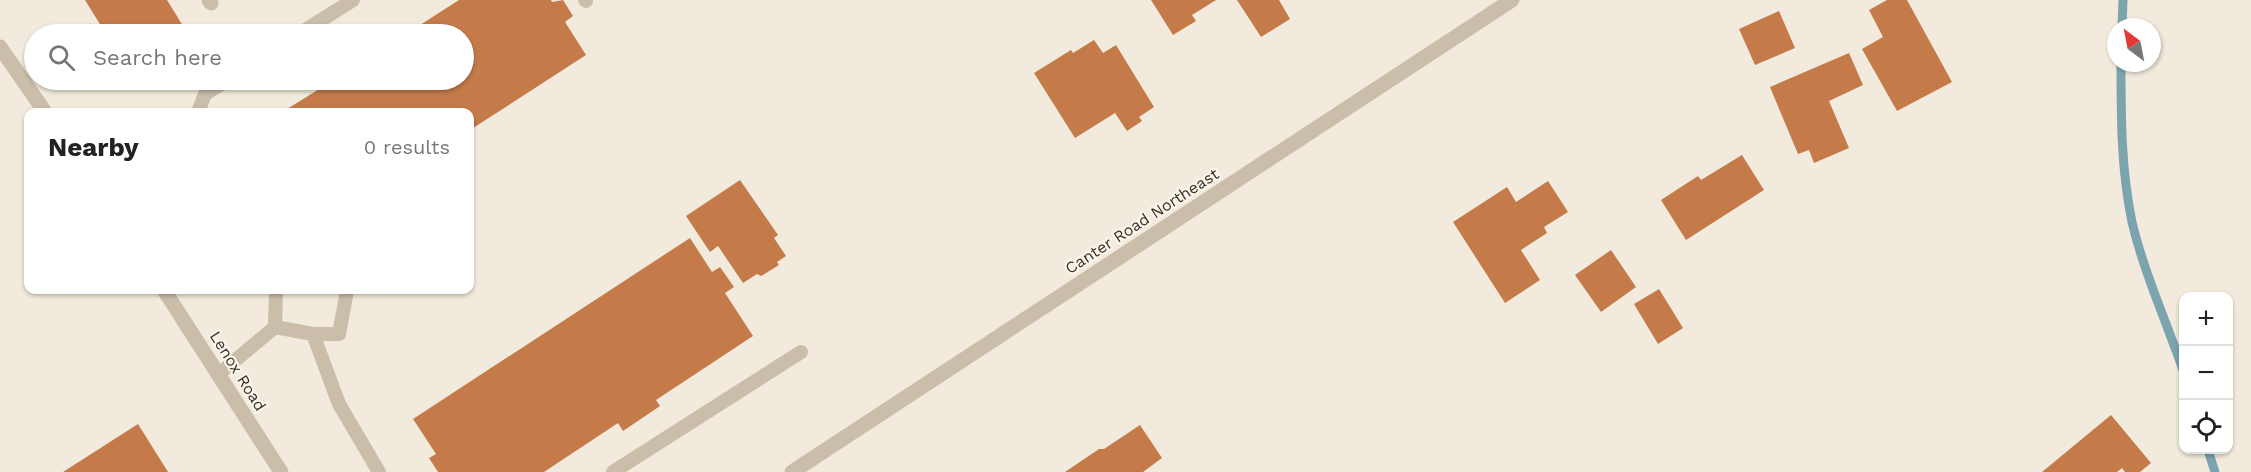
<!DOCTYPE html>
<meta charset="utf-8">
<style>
:root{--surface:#fff;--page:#f2f2f2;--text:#222;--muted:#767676;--line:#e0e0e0}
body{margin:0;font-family:"Work Sans",sans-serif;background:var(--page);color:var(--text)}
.controls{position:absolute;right:18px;bottom:18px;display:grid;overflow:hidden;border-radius:12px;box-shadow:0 2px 4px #0004}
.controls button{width:54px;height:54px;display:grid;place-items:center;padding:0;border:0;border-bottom:2px solid var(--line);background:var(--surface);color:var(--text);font:30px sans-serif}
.compass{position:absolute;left:2107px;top:18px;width:54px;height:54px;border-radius:50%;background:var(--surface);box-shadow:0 2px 4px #0004;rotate:328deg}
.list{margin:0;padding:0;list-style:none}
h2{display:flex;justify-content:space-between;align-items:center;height:78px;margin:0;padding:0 24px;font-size:26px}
h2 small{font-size:20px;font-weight:400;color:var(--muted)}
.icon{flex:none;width:33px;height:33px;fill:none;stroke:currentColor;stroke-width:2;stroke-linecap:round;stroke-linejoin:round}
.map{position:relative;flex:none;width:2251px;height:472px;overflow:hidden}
.search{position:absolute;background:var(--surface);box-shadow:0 2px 4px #0004;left:24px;top:24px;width:450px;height:66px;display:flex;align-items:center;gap:15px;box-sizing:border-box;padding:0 21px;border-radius:33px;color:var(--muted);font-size:22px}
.panel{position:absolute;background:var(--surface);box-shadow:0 2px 4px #0004;left:24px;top:108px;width:450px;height:186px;border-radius:12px}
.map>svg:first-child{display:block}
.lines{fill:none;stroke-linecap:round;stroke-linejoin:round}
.stream{stroke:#7ca4af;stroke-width:9}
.building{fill:#c47b49}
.service{stroke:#cabda9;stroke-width:14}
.minor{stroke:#cabda9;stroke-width:15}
.tertiary{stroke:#cabda9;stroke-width:15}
.labels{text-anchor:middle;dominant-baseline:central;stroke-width:4.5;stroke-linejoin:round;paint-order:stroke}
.street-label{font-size:16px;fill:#373029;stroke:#faf5ea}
</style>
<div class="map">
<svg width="2251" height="472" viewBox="0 0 2251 472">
<rect width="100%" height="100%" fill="#f2ebdd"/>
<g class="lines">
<!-- stream -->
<path class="stream" d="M2122 27 2123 0
M2121 63C2121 117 2121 169 2132 222 2144 273 2167 323 2184 373
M2208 450 2215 472"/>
</g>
<!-- building -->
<path class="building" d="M85 0H167L188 34H106Z
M459 0H551L552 2 563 0 573 16 565 22 586 55 470 130V112H282L334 80H464V34H406Z
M1151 0H1216L1192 15 1196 21 1173 35Z
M1237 0H1279L1290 19 1261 37Z
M1887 0H1907L1952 82 1897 111 1862 49 1883 37 1869 10Z
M1779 11 1795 48 1755 65 1739 29Z
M1094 40 1103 53 1116 45 1154 107 1139 117 1142 121 1127 131 1115 113 1075 138 1034 73 1071 50 1073 53Z
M1849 53 1863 85 1829 101 1849 148 1814 163 1809 150 1798 154 1770 87Z
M1742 155 1764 190 1686 240 1661 200 1698 176 1701 180Z
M740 180 778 235 774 238 786 256 777 262 779 265 761 276 757 274 743 283 718 246 710 252 686 216Z
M1548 181 1568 212 1544 227 1547 233 1521 250 1540 280 1505 303 1453 222 1507 187 1516 202Z
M690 238 712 272 720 267 734 287 725 293 753 336 656 400 660 406 623 431 618 423 544 472H438L429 458 436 454 413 419Z
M1611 250 1636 287 1601 312 1575 275Z
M1659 289 1683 328 1658 344 1634 304Z
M2111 415 2151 463 2140 472H2125L2122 468 2117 472H2042Z
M138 424 168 472H63Z
M1140 425 1162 458 1143 472H1065L1099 449H1104Z"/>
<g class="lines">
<!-- service -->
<path class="service" d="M585 0 586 1
M299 34 353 0
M198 112 205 94 228 80
M275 327 313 334H339L347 291 345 290
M313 334 339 404 379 472
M219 374 275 327 276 290
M613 472 801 352"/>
<!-- minor -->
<path class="minor" d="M209 0 211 3
M792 472 1512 0"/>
<!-- tertiary -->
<path class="tertiary" d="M0 47 45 112
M164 290 281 472"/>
</g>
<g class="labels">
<!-- street labels -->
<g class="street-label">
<text transform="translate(1142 221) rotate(-33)">Canter Road Northeast</text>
<text transform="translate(238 371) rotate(58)">Lenox Road</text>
</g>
</g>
</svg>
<div class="controls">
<button>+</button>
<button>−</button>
<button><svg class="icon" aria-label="locate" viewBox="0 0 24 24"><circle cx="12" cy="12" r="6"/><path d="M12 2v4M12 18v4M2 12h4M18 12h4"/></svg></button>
</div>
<svg class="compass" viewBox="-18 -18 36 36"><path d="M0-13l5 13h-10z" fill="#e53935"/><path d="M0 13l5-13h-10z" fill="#767676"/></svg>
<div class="search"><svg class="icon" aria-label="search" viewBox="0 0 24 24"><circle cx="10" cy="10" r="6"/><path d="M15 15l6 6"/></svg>Search here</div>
<section class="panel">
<h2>Nearby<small>0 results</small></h2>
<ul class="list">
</ul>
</section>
</div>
